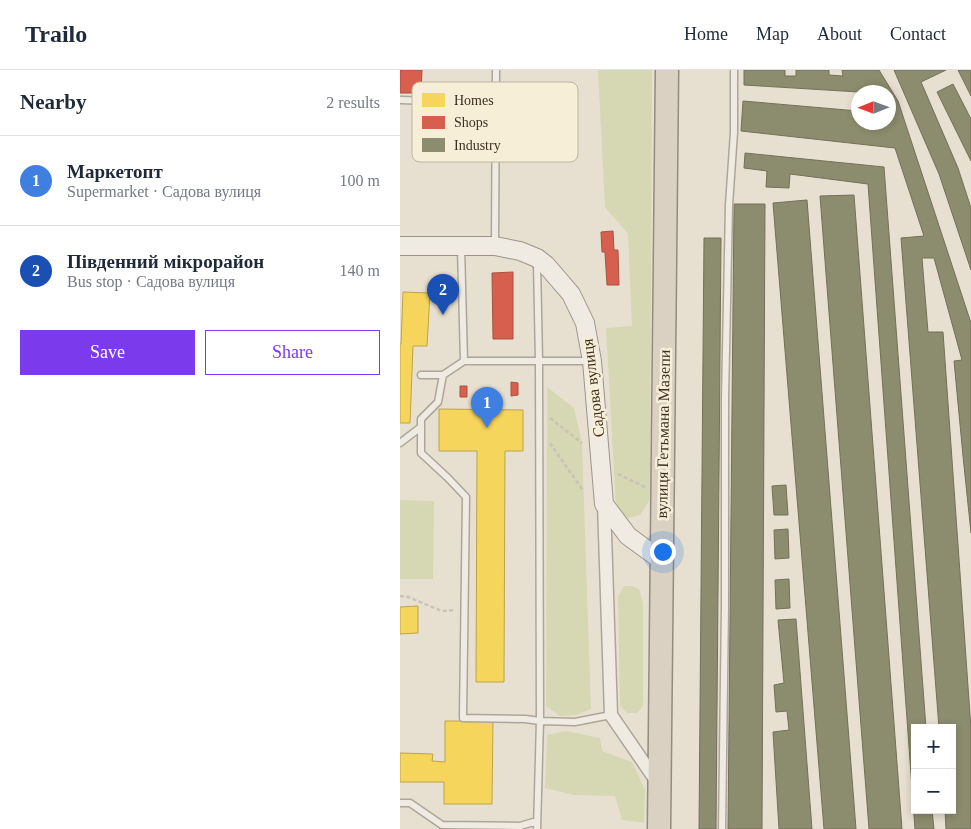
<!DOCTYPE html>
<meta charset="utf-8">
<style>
:root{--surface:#fff;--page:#f2f2f3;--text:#1f2937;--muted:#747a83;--line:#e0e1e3;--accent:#7c3aed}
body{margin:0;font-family:Georgia,serif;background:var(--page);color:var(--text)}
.controls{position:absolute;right:15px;bottom:15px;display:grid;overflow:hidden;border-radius:0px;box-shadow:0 2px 8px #0003}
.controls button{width:45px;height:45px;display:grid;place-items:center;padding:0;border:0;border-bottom:1px solid var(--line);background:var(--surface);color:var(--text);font:25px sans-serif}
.compass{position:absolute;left:451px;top:15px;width:45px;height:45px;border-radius:50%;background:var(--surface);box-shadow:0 2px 8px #0003;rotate:269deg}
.you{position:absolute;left:262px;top:481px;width:18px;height:18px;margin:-12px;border:4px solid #fff;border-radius:50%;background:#1a73e8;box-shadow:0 0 0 8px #1a73e833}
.badge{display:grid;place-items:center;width:32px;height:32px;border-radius:50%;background:var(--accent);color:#fff;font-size:16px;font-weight:700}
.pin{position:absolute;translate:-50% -41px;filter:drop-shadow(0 1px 2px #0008)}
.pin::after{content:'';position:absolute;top:26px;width:18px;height:15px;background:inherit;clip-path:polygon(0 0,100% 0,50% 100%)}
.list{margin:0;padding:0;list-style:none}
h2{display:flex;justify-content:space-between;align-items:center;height:65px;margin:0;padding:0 20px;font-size:21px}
h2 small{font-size:16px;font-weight:400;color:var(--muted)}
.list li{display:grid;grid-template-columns:32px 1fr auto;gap:15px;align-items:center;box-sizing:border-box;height:90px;padding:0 20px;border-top:1px solid var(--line)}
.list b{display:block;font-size:19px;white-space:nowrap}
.list p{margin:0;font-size:16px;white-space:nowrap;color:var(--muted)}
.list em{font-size:16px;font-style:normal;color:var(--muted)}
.actions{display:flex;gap:10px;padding:15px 20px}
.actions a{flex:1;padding:11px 0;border:1px solid var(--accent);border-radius:0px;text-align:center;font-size:18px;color:var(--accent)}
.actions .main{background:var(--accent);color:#fff}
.map{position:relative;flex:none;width:571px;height:759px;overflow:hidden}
header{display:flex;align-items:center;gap:30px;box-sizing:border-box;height:70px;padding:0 25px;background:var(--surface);border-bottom:1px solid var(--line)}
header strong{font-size:24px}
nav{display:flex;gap:28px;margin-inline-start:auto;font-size:18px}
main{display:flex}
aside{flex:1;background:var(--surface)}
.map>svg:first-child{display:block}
.green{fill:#d6d7b3}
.homes{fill:#f6d55c;stroke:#bea34a}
.shops{fill:#d6604d;stroke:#a85140}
.industry{fill:#8c8c6e;stroke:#747057}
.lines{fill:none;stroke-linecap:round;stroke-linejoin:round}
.lane-casing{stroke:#ada599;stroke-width:9}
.street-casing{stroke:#ada599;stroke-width:15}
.secondary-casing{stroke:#9c958a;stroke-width:20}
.highway-casing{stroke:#928b80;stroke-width:25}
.path{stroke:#c8c2b9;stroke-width:2.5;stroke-dasharray:4 2.5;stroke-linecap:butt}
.lane{stroke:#efebe3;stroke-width:6}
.street{stroke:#efebe3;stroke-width:12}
.secondary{stroke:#efebe3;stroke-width:18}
.highway{stroke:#dad1c2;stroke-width:22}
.labels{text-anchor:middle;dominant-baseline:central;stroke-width:5;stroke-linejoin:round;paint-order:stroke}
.street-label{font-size:16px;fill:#3d2e20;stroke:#f7eed8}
.key{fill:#f7eed8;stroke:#bfb4a1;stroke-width:1}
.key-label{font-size:14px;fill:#3d2e20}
</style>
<header>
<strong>Trailo</strong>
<nav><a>Home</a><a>Map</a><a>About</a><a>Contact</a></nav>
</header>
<main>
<aside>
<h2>Nearby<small>2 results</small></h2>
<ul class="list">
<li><span class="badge" style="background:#3f7fe0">1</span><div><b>Маркетопт</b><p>Supermarket · Садова вулиця</p></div><em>100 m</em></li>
<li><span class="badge" style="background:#1a4fb4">2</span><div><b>Південний мікрорайон</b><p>Bus stop · Садова вулиця</p></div><em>140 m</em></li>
</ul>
<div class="actions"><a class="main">Save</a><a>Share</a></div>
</aside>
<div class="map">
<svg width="571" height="759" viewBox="0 0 571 759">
<rect width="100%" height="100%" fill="#e7e0d1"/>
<!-- green -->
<path class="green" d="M198 0H252L250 419 249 431 240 445 228 448 216 438 206 258 232 256 228 164 205 137Z
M147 317 174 338 182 373 191 639 176 645 160 646 146 636Z
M0 430 34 431 33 509H0Z
M224 516H232L239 519 243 533V636L237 643H227L220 636 218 526Z
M166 661 200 668 202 681 232 692 245 720 244 753 222 750 215 726 174 725 145 718 147 665Z"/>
<!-- homes -->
<path class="homes" d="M3 222 30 223 27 276H13L10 353H0V274H1Z
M39 339 123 340V381H105L104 612H76L77 381H39Z
M18 536V563L0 564V537Z
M45 651H93L92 734H44V712H0V683L33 684 32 691 45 692Z"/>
<!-- shops -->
<path class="shops" d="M0 0H22L21 23H0Z
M213 161 214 180H218L219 215H207L205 182H202L201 162Z
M113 202V269H93L92 203Z
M111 312 118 313V325L111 326Z
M60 316H67V327H60Z"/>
<!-- industry -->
<path class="industry" d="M344 0H385V6H396V0H429V5L443 6 442 0H479L498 31 571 253V463L563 386 554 291 562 290 534 188H522L528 262H543L571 659V759H546L545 740H552V658H539L501 168 524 166 495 78 341 61 343 31 458 41V52H488V22H459L344 15Z
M494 0H546L521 12 558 98 571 138V200L539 104Z
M558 0H571V26Z
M553 14 571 49V91L537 22Z
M345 83 484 97 526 658H515V740H532L534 759H515L468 114 390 104 389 118 366 117 367 101 344 98Z
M454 125 502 759H469L420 126Z
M407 130 456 759H424L373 133Z
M334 134H365L362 759H328Z
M304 168H321L316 759H299Z
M386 415 388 445H374L372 416Z
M388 459 389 488 375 489 374 460Z
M389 509 390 538 376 539 375 510Z
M396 549 412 759H379L373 662 389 660 387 641 376 642 374 615 384 613 378 550Z"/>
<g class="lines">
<!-- lane casing -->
<g class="lane-casing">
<path id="lane" d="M0 30 95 33
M95 175 96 0
M61 178 64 291H190
M64 291 43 305 38 332 21 349V383L48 408 66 427 63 648 125 649 140 651 175 652 211 645
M21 305H43
M0 373 21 357
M0 733H10L42 755 120 756 137 751
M137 759 140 651 139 291 137 193
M322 759 325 536V329L329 135 334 62V0"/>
</g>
<!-- street casing -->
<g class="street-casing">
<path id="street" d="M204 434 211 645 257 712"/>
</g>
<!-- secondary casing -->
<g class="secondary-casing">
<path id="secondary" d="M0 176H95L120 181 137 188 146 195 159 210 171 224 185 253 192 291 204 434 228 466 261 490"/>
</g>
<!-- highway casing -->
<g class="highway-casing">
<path id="highway" d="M259 759 267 0"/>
</g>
<!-- path -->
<path class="path" d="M150 348 182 373
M150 373 182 419
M218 404 245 417
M0 526 8 527 42 541 55 540"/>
<!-- lane -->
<use href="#lane" class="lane"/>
<!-- street -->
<use href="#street" class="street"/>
<!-- secondary -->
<use href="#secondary" class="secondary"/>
<!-- highway -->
<use href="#highway" class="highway"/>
</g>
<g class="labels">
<!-- street labels -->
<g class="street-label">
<text transform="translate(193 318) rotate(-97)">Садова вулиця</text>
<text transform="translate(263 364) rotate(-89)">вулиця Гетьмана Мазепи</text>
</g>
</g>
<!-- legend -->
<rect x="12" y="12" width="166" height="80" rx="8" class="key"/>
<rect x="22" y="23" width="23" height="14" fill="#f6d55c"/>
<rect x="22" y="46" width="23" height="13" fill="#d6604d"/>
<rect x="22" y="68" width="23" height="14" fill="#8c8c6e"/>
<g class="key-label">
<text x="54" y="35">Homes</text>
<text x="54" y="57">Shops</text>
<text x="54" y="80">Industry</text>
</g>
</svg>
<div class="controls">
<button>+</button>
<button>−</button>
</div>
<svg class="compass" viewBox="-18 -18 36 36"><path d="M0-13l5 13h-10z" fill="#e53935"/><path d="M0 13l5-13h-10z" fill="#747a83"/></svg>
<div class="you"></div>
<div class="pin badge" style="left:87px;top:358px;background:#3f7fe0">1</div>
<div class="pin badge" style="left:43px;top:245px;background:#1a4fb4">2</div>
</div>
</main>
